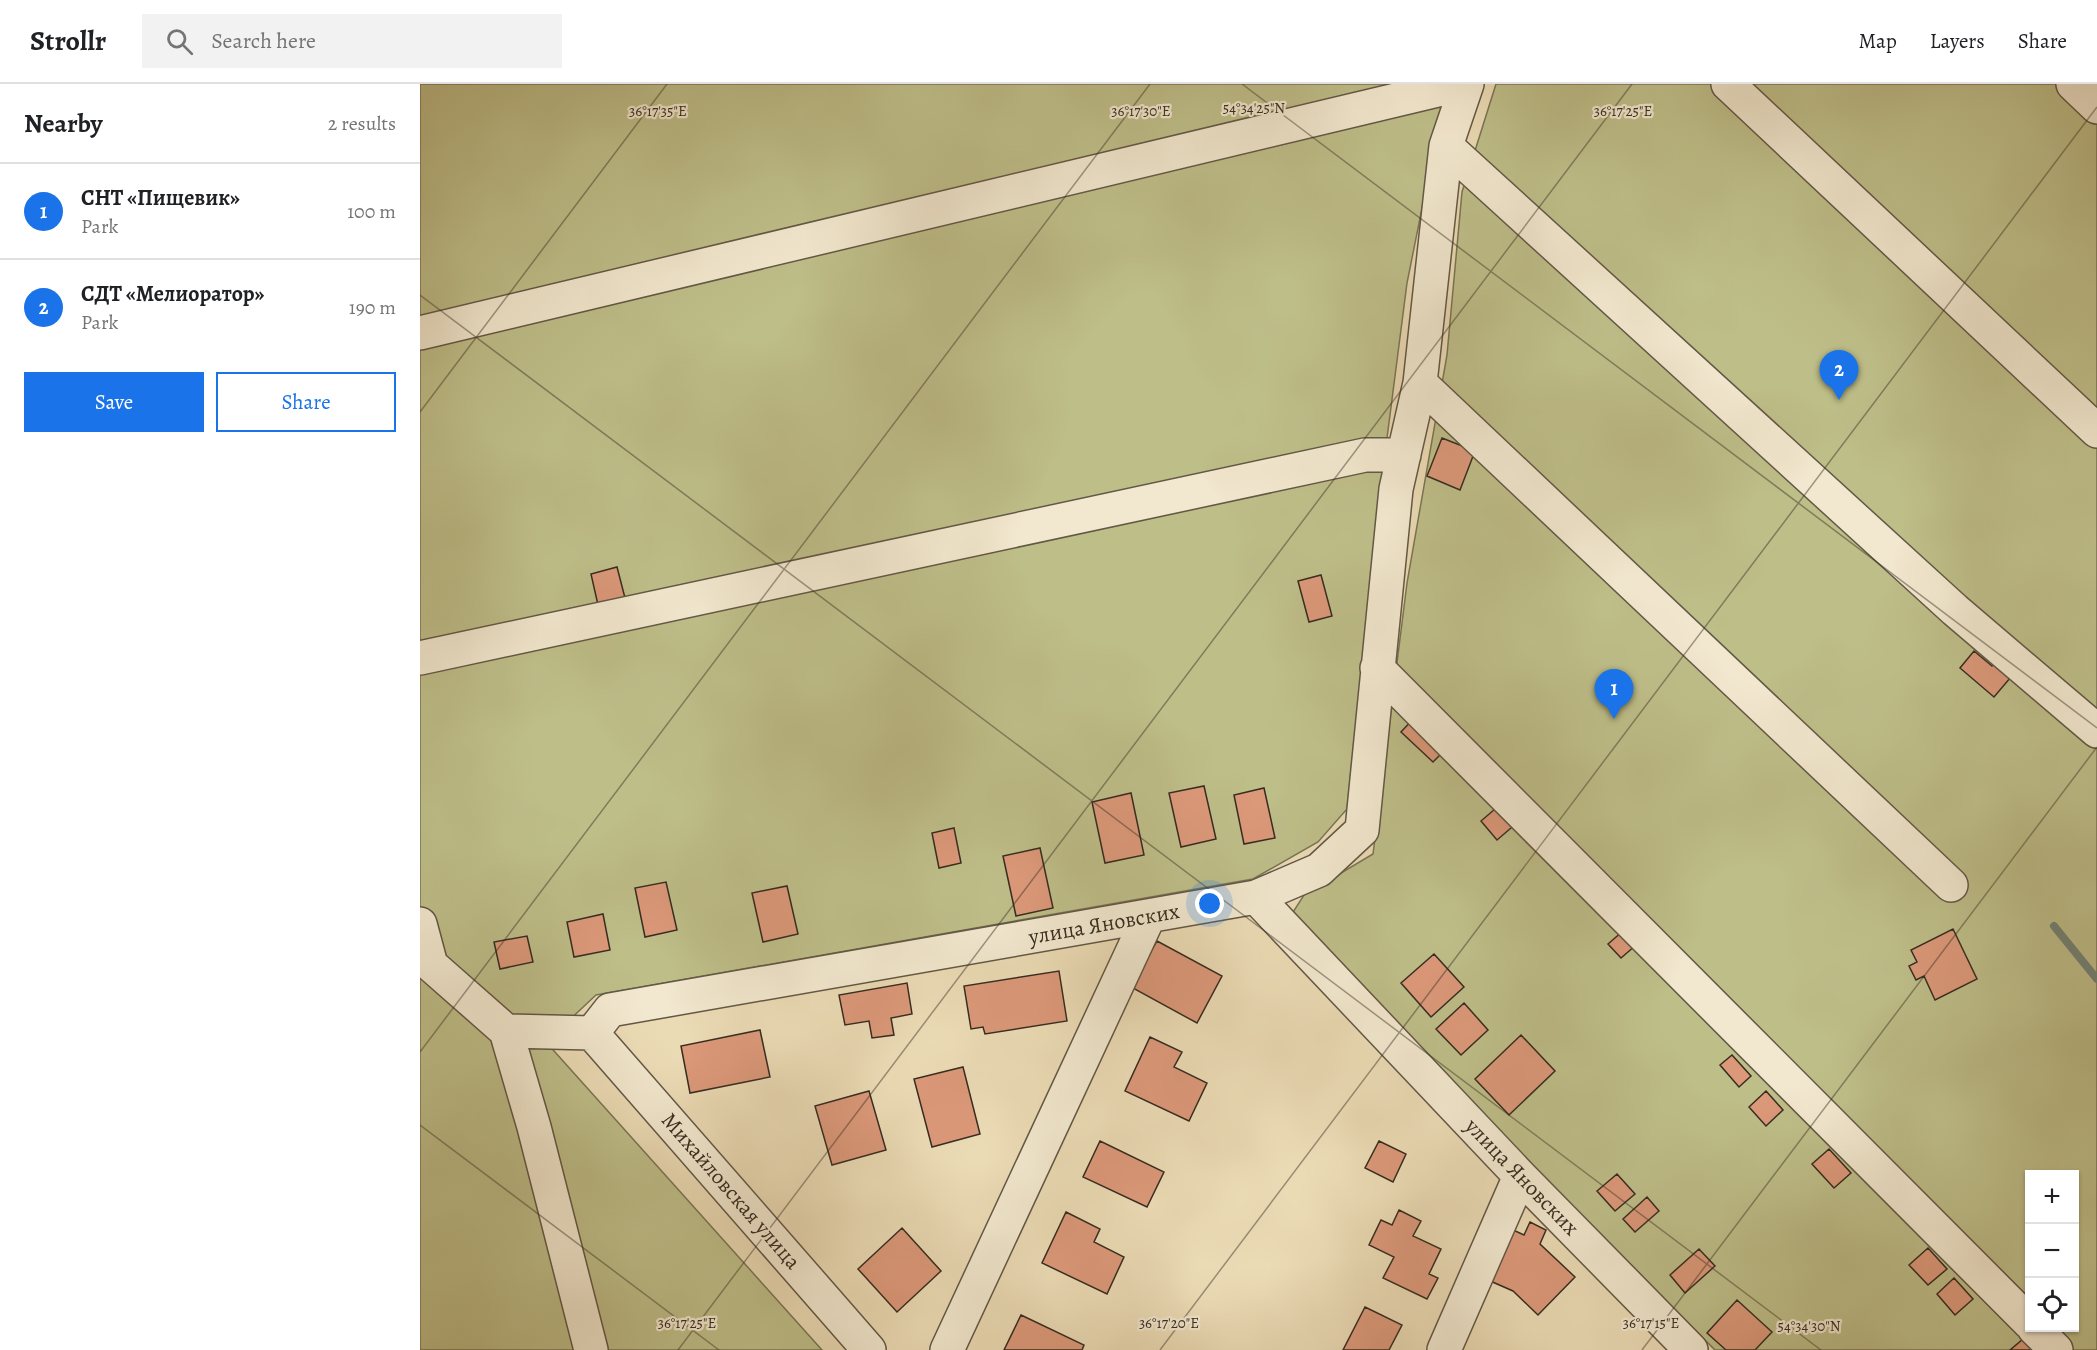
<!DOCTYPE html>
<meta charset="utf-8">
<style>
:root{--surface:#fff;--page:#f2f2f2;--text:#202124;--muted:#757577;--line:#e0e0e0;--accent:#1a73e8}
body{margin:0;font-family:Alegreya,serif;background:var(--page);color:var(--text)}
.controls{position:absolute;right:18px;bottom:18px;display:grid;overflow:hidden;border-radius:0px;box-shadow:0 2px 4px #0004}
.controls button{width:54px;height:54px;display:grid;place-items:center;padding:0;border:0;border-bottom:2px solid var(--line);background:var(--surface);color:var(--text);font:30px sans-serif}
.you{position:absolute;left:790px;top:820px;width:21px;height:21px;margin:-15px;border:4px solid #fff;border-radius:50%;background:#1a73e8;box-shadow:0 0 0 9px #1a73e833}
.badge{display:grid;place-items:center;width:39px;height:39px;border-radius:50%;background:var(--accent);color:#fff;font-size:20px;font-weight:700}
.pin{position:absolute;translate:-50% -50px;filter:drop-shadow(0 2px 3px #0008)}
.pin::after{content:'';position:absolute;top:32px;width:21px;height:18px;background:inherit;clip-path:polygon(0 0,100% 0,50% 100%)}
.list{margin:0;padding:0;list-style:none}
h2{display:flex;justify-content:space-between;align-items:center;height:78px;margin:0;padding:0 24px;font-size:26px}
h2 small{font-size:20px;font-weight:400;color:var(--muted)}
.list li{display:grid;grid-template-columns:39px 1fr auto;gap:18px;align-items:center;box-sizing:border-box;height:96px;padding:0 24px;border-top:2px solid var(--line)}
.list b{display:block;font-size:22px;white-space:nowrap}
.list p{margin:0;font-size:20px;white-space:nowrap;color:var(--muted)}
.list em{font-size:20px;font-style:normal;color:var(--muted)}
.actions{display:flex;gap:12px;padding:18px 24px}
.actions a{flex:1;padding:14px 0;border:2px solid var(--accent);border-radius:0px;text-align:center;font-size:21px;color:var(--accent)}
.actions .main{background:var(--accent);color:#fff}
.icon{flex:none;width:33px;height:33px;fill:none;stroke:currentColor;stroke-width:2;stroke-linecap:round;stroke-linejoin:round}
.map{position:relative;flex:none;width:1677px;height:1266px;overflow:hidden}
header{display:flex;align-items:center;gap:36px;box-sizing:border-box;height:84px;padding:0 30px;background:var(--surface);border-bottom:2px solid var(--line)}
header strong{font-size:28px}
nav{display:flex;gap:33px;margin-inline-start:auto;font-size:21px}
.search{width:420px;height:54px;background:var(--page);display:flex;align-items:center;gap:15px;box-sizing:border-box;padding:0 21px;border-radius:0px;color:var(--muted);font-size:22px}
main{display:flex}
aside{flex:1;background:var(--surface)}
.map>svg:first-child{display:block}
.green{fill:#bebe89;stroke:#7a7555;stroke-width:1.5;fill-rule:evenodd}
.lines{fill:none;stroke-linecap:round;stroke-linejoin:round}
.stream{stroke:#718276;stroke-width:8}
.building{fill:#dc997a;stroke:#362c21;stroke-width:1.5}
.minor-casing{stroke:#635846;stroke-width:36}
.minor{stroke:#f2e8cf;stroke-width:33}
.ticks{fill:none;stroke:#362c21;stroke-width:1.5;stroke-opacity:0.45}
.labels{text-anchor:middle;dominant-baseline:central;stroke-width:4.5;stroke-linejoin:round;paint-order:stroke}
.street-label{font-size:22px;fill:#362c21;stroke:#f2e8cf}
.ticks-label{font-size:15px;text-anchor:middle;fill:#362c21;stroke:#f2e8cf;stroke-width:4.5;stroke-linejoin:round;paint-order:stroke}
</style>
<header>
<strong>Strollr</strong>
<div class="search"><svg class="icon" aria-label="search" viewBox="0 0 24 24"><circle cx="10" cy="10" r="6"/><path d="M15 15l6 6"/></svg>Search here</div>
<nav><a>Map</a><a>Layers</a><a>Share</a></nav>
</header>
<main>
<aside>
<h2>Nearby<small>2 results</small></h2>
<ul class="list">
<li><span class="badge">1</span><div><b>СНТ «Пищевик»</b><p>Park</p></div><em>100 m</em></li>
<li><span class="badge">2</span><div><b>СДТ «Мелиоратор»</b><p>Park</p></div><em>190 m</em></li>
</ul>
<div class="actions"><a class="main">Save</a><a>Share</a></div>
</aside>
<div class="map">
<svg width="1677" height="1266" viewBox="0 0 1677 1266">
<rect width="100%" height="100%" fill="#ebdbb5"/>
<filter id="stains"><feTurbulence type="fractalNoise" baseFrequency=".00333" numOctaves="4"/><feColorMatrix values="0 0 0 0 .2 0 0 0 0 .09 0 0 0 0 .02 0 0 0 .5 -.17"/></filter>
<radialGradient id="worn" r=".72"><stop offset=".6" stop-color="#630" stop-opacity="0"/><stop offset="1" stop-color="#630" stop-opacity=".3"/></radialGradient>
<!-- green -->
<path class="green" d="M0 0H1027L987 199 962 393 927 725 898 758 833 795 176 911 126 958 402 1266H0Z
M1076 0H1677V1266H1295L868 836 884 811 953 770 987 499 1027 271 1042 108ZM1610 1090H1654V1244H1610Z"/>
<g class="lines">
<!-- stream -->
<path class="stream" d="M1634 842 1677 895"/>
</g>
<!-- building -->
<path class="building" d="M1022 354 1055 367 1040 406 1007 392Z
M197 483 205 514 178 521 171 490Z
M901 491 912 532 889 538 878 497Z
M1554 567 1572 582 1580 573 1596 587 1574 613 1540 584Z
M995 633 1027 664 1013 678 981 648Z
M784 702 796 755 761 763 749 709Z
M844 704 855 754 824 760 814 711Z
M711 709 724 771 685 779 672 718Z
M1082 719 1098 738 1077 756 1061 737Z
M534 744 541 779 519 784 512 749Z
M620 764 633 824 596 832 583 772Z
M246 798 257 846 225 853 215 804Z
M367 802 378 850 343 858 332 809Z
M183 830 190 866 154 873 147 838Z
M1533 845 1557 895 1515 916 1504 892 1496 896 1489 882 1497 878 1491 866Z
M1203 847 1216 861 1201 874 1188 860Z
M107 852 113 878 80 885 74 858Z
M737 857 802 892 777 939 711 903Z
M1014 870 1044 903 1011 933 981 899Z
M639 887 647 937 565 950 563 943 551 945 544 902Z
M487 899 492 930 471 934 474 951 452 954 449 937 425 941 419 911Z
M1044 919 1068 946 1041 971 1016 945Z
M340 946 350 993 270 1009 261 962Z
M1101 951 1135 987 1089 1031 1055 995Z
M730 953 762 968 754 983 787 999 769 1037 705 1007Z
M1312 971 1331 992 1319 1003 1300 981Z
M543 983 560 1050 512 1063 494 995Z
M449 1007 466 1066 412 1081 395 1022Z
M1346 1007 1363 1026 1346 1042 1329 1023Z
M680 1057 744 1088 727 1123 663 1093Z
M959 1057 986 1070 973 1098 945 1084Z
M1409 1065 1431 1089 1414 1104 1392 1080Z
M1197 1090 1215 1110 1195 1127 1177 1107Z
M1227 1113 1239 1127 1215 1148 1203 1135Z
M979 1126 1001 1137 993 1152 1021 1165 1009 1190 1018 1194 1007 1215 963 1194 974 1173 949 1161 961 1136 972 1141Z
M646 1128 680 1145 674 1158 704 1173 687 1210 622 1179Z
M1110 1138 1126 1146 1120 1160 1155 1193 1118 1231 1093 1207 1068 1196 1091 1145 1104 1151Z
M482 1144 521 1187 477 1228 438 1185Z
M1508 1164 1527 1185 1508 1201 1489 1181Z
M1279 1165 1295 1182 1265 1209 1250 1191Z
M1534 1194 1553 1215 1535 1231 1517 1210Z
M1317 1216 1352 1248 1335 1266H1306L1287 1249Z
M945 1223 982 1241 969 1266H923Z
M601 1231 664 1261 662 1266H584Z
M1603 1255 1613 1266H1590Z"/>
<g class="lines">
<!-- minor casing -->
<g class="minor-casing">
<path id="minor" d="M1308 0 1677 347
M1653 0 1677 23
M1026 62 1535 526 1677 647
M0 249 1043 0
M1000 299 1531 801
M0 574 945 371H984
M957 584 1610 1239
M836 813 899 786 942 746 976 405 1000 299 1026 62 1047 0
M0 840 11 881 86 947 172 949
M86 947 114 1043 171 1266
M172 949 190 926 836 813 1100 1092 1271 1266
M172 949 449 1266
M1614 1244 1636 1266
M527 1266 729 832
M1024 1266 1100 1092"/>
</g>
<!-- minor -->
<use href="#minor" class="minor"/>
</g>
<!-- ticks -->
<path class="ticks" d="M822 0 1677 644M0 211 1401 1266M0 328 247 0M0 968 730 0M0 1041 299 1266M258 1266 1212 0M740 1266 1677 23M1222 1266 1677 663"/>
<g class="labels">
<!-- street labels -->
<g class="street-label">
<text transform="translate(684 840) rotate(-10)">улица Яновских</text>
<text transform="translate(1102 1093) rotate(46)">улица Яновских</text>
<text transform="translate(311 1107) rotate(49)">Михайловская улица</text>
</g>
</g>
<g class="ticks-label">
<text x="834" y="29">54°34'25"N</text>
<text x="238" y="32">36°17'35"E</text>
<text x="721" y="32">36°17'30"E</text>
<text x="1203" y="32">36°17'25"E</text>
<text x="267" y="1244">36°17'25"E</text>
<text x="749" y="1244">36°17'20"E</text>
<text x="1231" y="1244">36°17'15"E</text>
<text x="1389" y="1247">54°34'30"N</text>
</g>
<rect width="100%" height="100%" filter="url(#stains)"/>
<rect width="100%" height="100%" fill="url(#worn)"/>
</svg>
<div class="controls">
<button>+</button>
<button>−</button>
<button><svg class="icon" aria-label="locate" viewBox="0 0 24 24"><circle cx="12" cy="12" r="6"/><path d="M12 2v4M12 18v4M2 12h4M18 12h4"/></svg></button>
</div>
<div class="you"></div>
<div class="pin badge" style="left:1194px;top:635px">1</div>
<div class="pin badge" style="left:1419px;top:316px">2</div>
</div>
</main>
